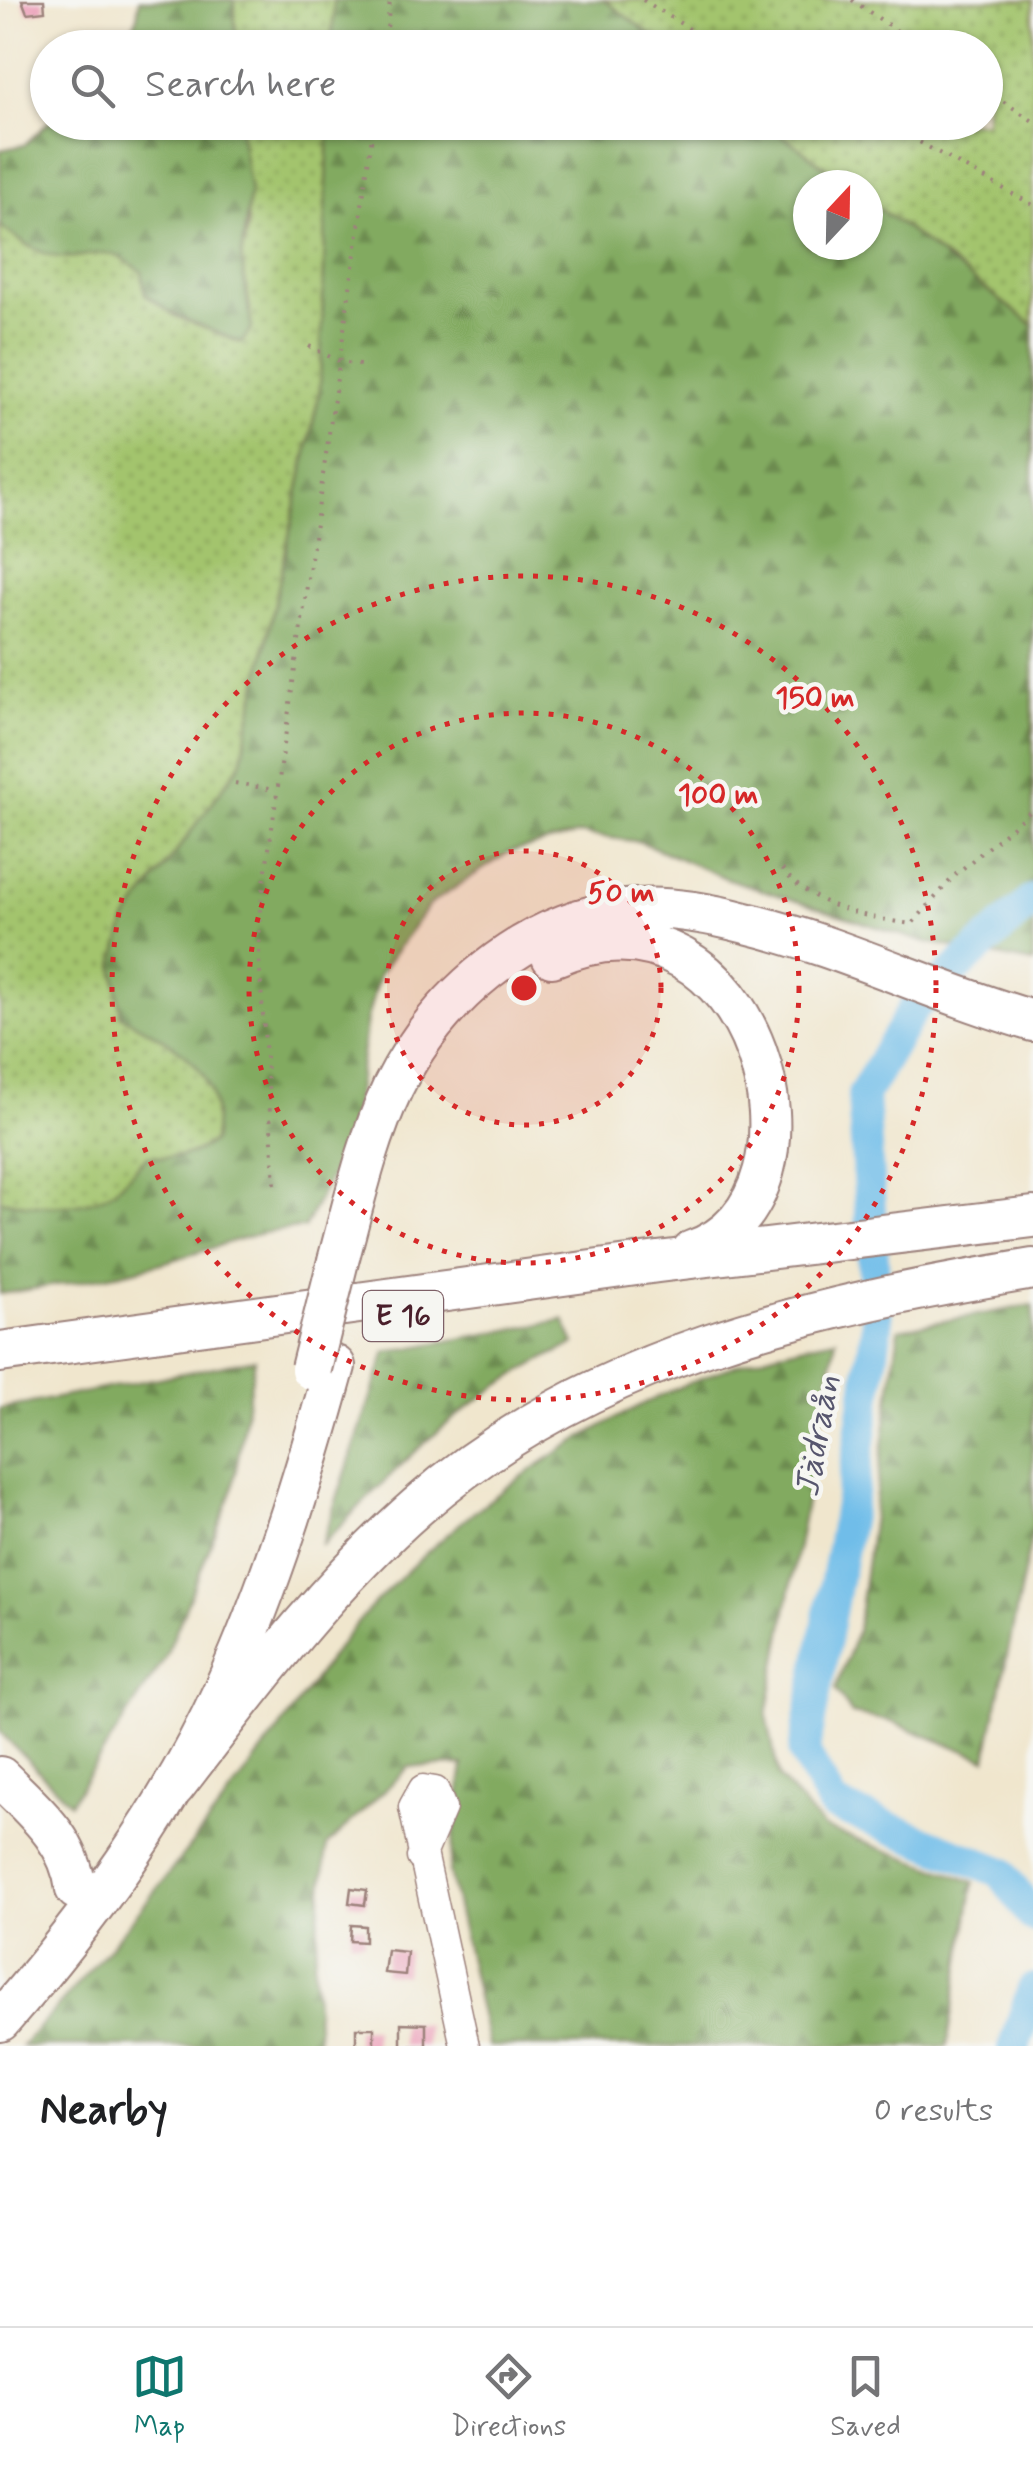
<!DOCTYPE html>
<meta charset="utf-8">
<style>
:root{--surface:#fff;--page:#f6f6f6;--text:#202124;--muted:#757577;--line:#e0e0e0;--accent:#0f766e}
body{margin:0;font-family:Mynerve,sans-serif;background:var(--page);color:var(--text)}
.compass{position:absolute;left:793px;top:170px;width:90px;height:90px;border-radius:50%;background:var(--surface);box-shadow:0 2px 8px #0004;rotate:22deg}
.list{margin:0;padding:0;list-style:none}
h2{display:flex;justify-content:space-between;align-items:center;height:130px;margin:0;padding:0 40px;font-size:42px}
h2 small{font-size:32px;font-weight:400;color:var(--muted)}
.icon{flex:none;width:55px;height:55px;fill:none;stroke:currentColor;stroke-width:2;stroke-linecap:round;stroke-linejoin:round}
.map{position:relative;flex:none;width:1033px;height:2046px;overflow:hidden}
.search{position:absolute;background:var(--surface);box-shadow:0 2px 8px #0004;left:30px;right:30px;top:30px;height:110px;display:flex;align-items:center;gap:25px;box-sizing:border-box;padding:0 35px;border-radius:55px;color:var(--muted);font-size:38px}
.sheet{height:280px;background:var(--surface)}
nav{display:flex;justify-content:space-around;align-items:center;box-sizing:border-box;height:140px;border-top:2px solid var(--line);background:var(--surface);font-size:28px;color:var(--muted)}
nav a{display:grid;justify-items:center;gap:5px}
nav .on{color:var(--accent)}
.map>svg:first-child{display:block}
.grass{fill:url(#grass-dots);stroke:#76724c;stroke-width:2.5}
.forest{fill:url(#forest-firs);stroke:#666446;stroke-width:2.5}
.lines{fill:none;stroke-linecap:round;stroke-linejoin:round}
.river{stroke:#6fbde9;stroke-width:32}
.building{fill:#eb95b2}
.minor-casing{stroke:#9d827c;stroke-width:31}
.highway-casing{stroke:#9d827c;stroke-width:44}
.path{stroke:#9d827c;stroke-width:4;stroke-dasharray:2.5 8;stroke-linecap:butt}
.minor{stroke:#fff;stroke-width:28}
.highway{stroke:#fff;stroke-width:40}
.highway-bridge-casing{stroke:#9d827c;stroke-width:44;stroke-linecap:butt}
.highway-bridge{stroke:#fff;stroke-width:40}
.ring{fill:none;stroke:#d62828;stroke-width:5;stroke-dasharray:5 10}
.labels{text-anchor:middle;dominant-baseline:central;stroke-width:9;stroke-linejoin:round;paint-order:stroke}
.shield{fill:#f6f6f2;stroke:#7e6067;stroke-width:2.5}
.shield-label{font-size:30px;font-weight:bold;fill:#4a1f2b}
.water-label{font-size:35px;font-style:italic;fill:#57566e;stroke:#f6f6f2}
.centre{fill:#d62828;stroke:#f6f6f2;stroke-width:5}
.ring-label{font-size:30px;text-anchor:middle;font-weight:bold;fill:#d62828;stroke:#f6f6f2;stroke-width:9;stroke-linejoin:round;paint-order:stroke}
</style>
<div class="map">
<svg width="1033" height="2046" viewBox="0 0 1033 2046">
<defs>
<pattern id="grass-dots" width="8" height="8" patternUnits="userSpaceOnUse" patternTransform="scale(2.5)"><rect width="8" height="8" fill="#a3c46d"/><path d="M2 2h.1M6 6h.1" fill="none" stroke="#879f5a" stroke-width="1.8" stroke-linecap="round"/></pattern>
<pattern id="forest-firs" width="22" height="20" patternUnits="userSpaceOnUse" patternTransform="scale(2.5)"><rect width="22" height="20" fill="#82aa60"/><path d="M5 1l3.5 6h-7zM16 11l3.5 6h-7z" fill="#6c8a4f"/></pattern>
</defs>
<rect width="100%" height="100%" fill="#f6f6f2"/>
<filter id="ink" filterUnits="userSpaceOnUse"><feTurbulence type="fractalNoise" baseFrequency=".01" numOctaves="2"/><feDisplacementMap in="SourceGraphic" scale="20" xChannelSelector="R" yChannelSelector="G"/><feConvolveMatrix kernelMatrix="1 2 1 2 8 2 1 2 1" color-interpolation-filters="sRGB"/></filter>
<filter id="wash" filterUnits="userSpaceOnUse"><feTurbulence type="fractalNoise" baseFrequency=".0048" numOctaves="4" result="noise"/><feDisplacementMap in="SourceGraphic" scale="40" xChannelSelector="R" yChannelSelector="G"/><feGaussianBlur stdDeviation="2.25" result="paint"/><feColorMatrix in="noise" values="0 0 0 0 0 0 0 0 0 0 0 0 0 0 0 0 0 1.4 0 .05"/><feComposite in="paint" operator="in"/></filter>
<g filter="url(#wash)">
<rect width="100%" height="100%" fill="#f0e6cd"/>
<!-- grass -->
<path class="grass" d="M234 0H334L332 47H236Z
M604 0H1033V325L868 200V185H849L766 123 986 122V48L667 47Z
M239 123H329L320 390 241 763 126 921 121 1015C176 1045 226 1066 213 1141 191 1158 175 1159 148 1156 135 1167 122 1186 108 1194 80 1211 30 1206 0 1200V226L30 247 103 249 125 258 142 272 173 315 241 343 250 310 241 257 248 224Z"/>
<!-- forest -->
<path class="forest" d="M139 0H234L236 47H122L137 19Z
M334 0H604L667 47H332Z
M49 122 239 123 250 191 241 257 252 329 241 343 174 315 145 294 142 272C98 238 101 261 58 257 37 254 17 238 0 226V150L24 145Z
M329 123H766L849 185H808V245H868V200L1033 325V963L917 940 728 879 641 842 580 834 509 852 429 905 379 974 367 1019 351 1136 304 1228C252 1231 231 1243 183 1257 124 1275 61 1285 0 1294V1200C30 1206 80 1211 108 1194 122 1186 135 1167 148 1156 175 1159 191 1158 213 1141 226 1066 175 1045 121 1016L114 964 126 921 241 763 320 390Z
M1033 1305V1529L986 1759 889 1721 852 1714 835 1689 857 1631 899 1329Z
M564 1320 575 1344C466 1392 402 1463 321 1546L386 1352Z
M836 1339 767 1715 779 1778 824 1828 974 1882 947 2046H488L449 1871 463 1765 409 1767 327 1845 314 1964 318 2046H21C109 1954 189 1849 266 1747 302 1700 335 1645 376 1602 494 1478 666 1368 836 1339Z
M255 1359 232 1492 165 1658 70 1803 0 1732V1409Z"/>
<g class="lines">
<!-- river -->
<path class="river" d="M1033 900 915 1006 863 1095 877 1325 853 1489 804 1752 833 1805 1001 1872 1033 1917
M1014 2046 1033 1989"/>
</g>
<g id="blocks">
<!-- building -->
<path class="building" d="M22 0H44L45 11 27 13Z
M351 1888 367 1890 365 1905 349 1903Z
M351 1925 365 1926V1942L350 1941Z
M387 1950 407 1952 405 1975 384 1973Z
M401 2023 426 2024V2046H401Z
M356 2028H374V2046H356Z"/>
</g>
</g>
<g filter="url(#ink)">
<use href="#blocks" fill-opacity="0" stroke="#9d827c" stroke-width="2.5"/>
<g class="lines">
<!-- minor casing -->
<g class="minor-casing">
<path id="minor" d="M421 1857 442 1808 435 1791 423 1789 413 1807 465 2046"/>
</g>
<!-- highway casing -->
<g class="highway-casing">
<path id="highway" d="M552 957C757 867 845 1200 692 1251
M338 1261C354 1202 367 1142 393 1087 437 998 524 922 625 910 665 905 708 913 746 923 844 947 936 993 1033 1021
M0 1352 658 1262 1033 1217
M0 1777C35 1812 69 1838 76 1889
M174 1787C250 1689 324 1588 418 1506 590 1355 813 1306 1033 1269
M0 2021C88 1920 169 1811 224 1689 271 1585 305 1475 335 1366"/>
</g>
<!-- path -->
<path class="path" d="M643 0 720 48
M852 0 922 48
M385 48 390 0
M986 90 1033 121
M883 122 1033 205
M309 346 340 362 366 366
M235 783 274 790
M782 869C810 906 867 918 912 924L955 875 1033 809
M275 1184 259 959 260 911 374 122"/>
<!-- minor -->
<use href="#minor" class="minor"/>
<!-- highway -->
<use href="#highway" class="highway"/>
<!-- highway-bridge casing -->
<g class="highway-bridge-casing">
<path id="highway-bridge" d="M311 1369 338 1261"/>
</g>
<!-- highway-bridge -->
<use href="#highway-bridge" class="highway-bridge"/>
</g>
</g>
<!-- distance rings -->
<circle cx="524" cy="988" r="137" fill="#d62828" fill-opacity=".12"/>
<g class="ring">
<circle cx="524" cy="988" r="137"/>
<circle cx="524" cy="988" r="275"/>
<circle cx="524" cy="988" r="412"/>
</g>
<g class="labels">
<!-- shield labels -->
<rect class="shield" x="363" y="1291" width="80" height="50" rx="8"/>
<g class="shield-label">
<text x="403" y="1316">E 16</text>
</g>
<!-- water labels -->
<g class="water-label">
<text transform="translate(818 1436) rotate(-80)">Jädraån</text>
</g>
</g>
<circle cx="524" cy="988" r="15" class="centre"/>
<g class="ring-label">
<text x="815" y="707">150 m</text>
<text x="718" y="804">100 m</text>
<text x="621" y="902">50 m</text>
</g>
</svg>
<svg class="compass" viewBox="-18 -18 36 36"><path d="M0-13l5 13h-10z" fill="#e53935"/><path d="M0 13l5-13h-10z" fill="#757577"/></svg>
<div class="search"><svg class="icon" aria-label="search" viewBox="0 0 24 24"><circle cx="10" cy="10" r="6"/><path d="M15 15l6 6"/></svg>Search here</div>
</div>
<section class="sheet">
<h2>Nearby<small>0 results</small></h2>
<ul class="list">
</ul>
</section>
<nav>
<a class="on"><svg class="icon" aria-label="map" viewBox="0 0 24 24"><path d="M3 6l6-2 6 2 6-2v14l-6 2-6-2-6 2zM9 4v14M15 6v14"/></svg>Map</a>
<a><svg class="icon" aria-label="directions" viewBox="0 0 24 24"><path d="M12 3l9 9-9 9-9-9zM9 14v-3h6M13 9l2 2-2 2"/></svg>Directions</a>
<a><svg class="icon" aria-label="saved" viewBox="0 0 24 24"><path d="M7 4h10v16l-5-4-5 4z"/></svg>Saved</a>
</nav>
